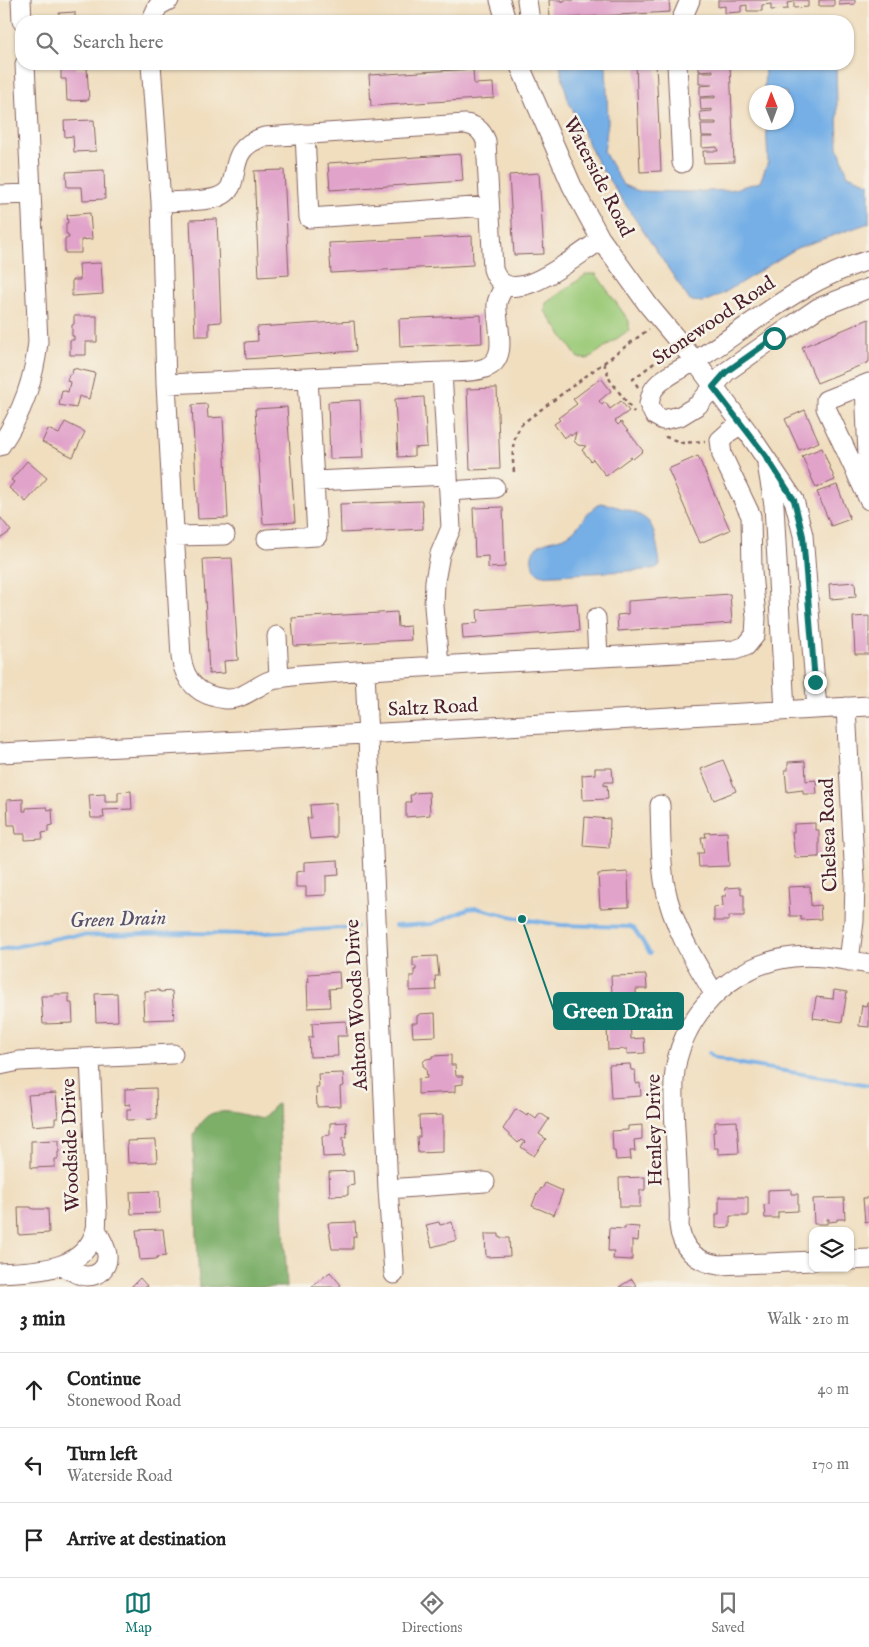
<!DOCTYPE html>
<meta charset="utf-8">
<style>
:root{--surface:#fff;--page:#f2f2f2;--text:#222;--muted:#767676;--line:#e0e0e0;--accent:#0f766e}
body{margin:0;font-family:"IM FELL English",serif;background:var(--page);color:var(--text)}
.controls{position:absolute;right:15px;bottom:15px;display:grid;overflow:hidden;border-radius:10px;box-shadow:0 1px 4px #0004}
.controls button{width:45px;height:45px;display:grid;place-items:center;padding:0;border:0;border-bottom:1px solid var(--line);background:var(--surface);color:var(--text);font:25px sans-serif}
.compass{position:absolute;left:749px;top:85px;width:45px;height:45px;border-radius:50%;background:var(--surface);box-shadow:0 1px 4px #0004;rotate:359deg}
.stop{position:absolute;width:15px;height:15px;margin:-11px;border:4px solid #0f766e;border-radius:50%;background:#fff}
.stop.end{background:#0f766e;border-color:#fff;box-shadow:0 1px 5px #0008}
.list{margin:0;padding:0;list-style:none}
h2{display:flex;justify-content:space-between;align-items:center;height:65px;margin:0;padding:0 20px;font-size:21px}
h2 small{font-size:16px;font-weight:400;color:var(--muted)}
.list li{display:grid;grid-template-columns:32px 1fr auto;gap:15px;align-items:center;box-sizing:border-box;height:75px;padding:0 20px;border-top:1px solid var(--line)}
.list b{display:block;font-size:19px;white-space:nowrap}
.list p{margin:0;font-size:16px;white-space:nowrap;color:var(--muted)}
.list em{font-size:16px;font-style:normal;color:var(--muted)}
.icon{flex:none;width:28px;height:28px;fill:none;stroke:currentColor;stroke-width:2;stroke-linecap:round;stroke-linejoin:round}
.map{position:relative;flex:none;width:869px;height:1287px;overflow:hidden}
.search{position:absolute;background:var(--surface);box-shadow:0 1px 4px #0004;left:15px;right:15px;top:15px;height:55px;display:flex;align-items:center;gap:12px;box-sizing:border-box;padding:0 18px;border-radius:20px;color:var(--muted);font-size:19px}
.sheet{height:290px;background:var(--surface)}
nav{display:flex;justify-content:space-around;align-items:center;box-sizing:border-box;height:70px;border-top:1px solid var(--line);background:var(--surface);font-size:14px;color:var(--muted)}
nav a{display:grid;justify-items:center;gap:2px}
nav .on{color:var(--accent)}
.map>svg:first-child{display:block}
.green{fill:#9ccb79;stroke:#737552}
.forest{fill:#7daf69;stroke:#64674a}
.water{fill:#75afe6;stroke:#606788}
.lines{fill:none;stroke-linecap:round;stroke-linejoin:round}
.stream{stroke:#75afe6;stroke-width:4}
.building{fill:#e1a3ca}
.minor-casing{stroke:#84625f;stroke-width:21}
.path{stroke:#84625f;stroke-width:2.5;stroke-dasharray:4 4;stroke-linecap:butt}
.minor{stroke:#fff;stroke-width:19}
.route{stroke:#0f766e;stroke-width:6}
.labels{text-anchor:middle;dominant-baseline:central;stroke-width:5;stroke-linejoin:round;paint-order:stroke}
.street-label{font-size:20px;fill:#4a1f2b;stroke:#f7f3e8}
.water-label{font-size:21px;font-style:italic;fill:#59516c;stroke:#f7f3e8}
.leader{fill:none;stroke:#0f766e;stroke-width:2}
.callout-dot{fill:#0f766e;stroke:#f7f3e8;stroke-width:2}
.callout{fill:#0f766e;stroke:#0f766e;stroke-width:2}
.callout-label{font-size:21px;text-anchor:middle;font-weight:bold;fill:#fff}
</style>
<div class="map">
<svg width="869" height="1287" viewBox="0 0 869 1287">
<rect width="100%" height="100%" fill="#f7f3e8"/>
<filter id="ink" filterUnits="userSpaceOnUse"><feTurbulence type="fractalNoise" baseFrequency=".02" numOctaves="2"/><feDisplacementMap in="SourceGraphic" scale="10" xChannelSelector="R" yChannelSelector="G"/><feConvolveMatrix kernelMatrix="1 2 1 2 8 2 1 2 1" color-interpolation-filters="sRGB"/></filter>
<filter id="wash" filterUnits="userSpaceOnUse"><feTurbulence type="fractalNoise" baseFrequency=".0096" numOctaves="4" result="noise"/><feDisplacementMap in="SourceGraphic" scale="20" xChannelSelector="R" yChannelSelector="G"/><feGaussianBlur stdDeviation="1.12" result="paint"/><feColorMatrix in="noise" values="0 0 0 0 0 0 0 0 0 0 0 0 0 0 0 0 0 1.4 0 .05"/><feComposite in="paint" operator="in"/></filter>
<g filter="url(#wash)">
<rect width="100%" height="100%" fill="#f0debf"/>
<!-- green -->
<path class="green" d="M587 274H596L629 321V330L588 359 578 358 545 311 546 303Z"/>
<!-- forest -->
<path class="forest" d="M278 1104 287 1287H199L193 1136C196 1131 199 1123 204 1119 218 1104 245 1116 262 1119L275 1105Z"/>
<!-- water -->
<path class="water" d="M561 64H606L608 122 604 152 623 185 639 191 687 192 730 190 760 182 768 162 766 123 786 122V92H764L765 64H836L838 147 848 175 869 183V223L797 248 724 293 704 302 690 301 597 162 568 100 560 67Z
M601 503C615 506 640 512 649 522 655 529 659 556 660 565L656 568 645 570 555 575C551 575 546 576 543 575 533 573 528 557 535 549 543 539 561 541 571 533 582 524 587 510 601 503Z"/>
<g class="lines">
<!-- stream -->
<path class="stream" d="M395 926 432 924 468 909 476 908 522 919 561 925 630 927 634 929 650 953
M0 950 67 936 185 933 249 934 357 927
M709 1053 714 1057 736 1063 869 1085"/>
</g>
<g id="blocks">
<!-- building -->
<path class="building" d="M549 0H562V2H564V0H669L670 12 550 19Z
M718 0H808V7L794 8V2L787 3 788 9 771 10V4L762 5V11H747V5L741 6V12L725 13V6L718 7Z
M819 0H834V6H819Z
M839 0H855V4L839 5Z
M75 12V18H86V21H59V13Z
M61 64H76L77 69 87 68 89 100 67 101 66 79H61Z
M636 64H656L661 171 640 172Z
M699 64H730L734 162 704 163 703 151H718L717 147 702 148V137H713V136H702L701 124H716V122H701L700 112 712 111V109L701 110 700 98H715V96L700 97V86L712 85V84H699V72H713V70L699 71Z
M473 69 474 84 493 83 494 98 371 106 369 75Z
M94 120 96 151 74 152 73 136 65 137 64 121Z
M461 154 463 181 330 190 328 163Z
M104 170 105 199 83 200 82 187H67L66 172Z
M284 170 289 275 259 277 254 171Z
M539 173 544 254 514 255 509 175Z
M90 213 92 239 81 240V253H65V238H69L68 234H66V223H68L67 215Z
M217 219 221 322 209 323V336H195L190 220Z
M472 236 473 265 331 273 329 243Z
M101 263 103 294 72 296V280H80L79 264Z
M481 315 482 343 400 347 399 319Z
M74 316H97V342H86V355H70V340H74V336H72V325L74 324Z
M869 319V362L817 383 802 347Z
M354 321 356 351 246 359 245 342 258 341 257 327Z
M73 368 95 373 89 399 79 396 76 408 59 405 62 390 68 392 70 382 67 381 69 374H72Z
M601 378 611 391 599 401 602 405 605 402 610 409 621 401 629 411 615 421 618 425 621 422 643 451 633 459 631 457 624 462 606 476 593 459 591 461 582 450 586 446 578 445 574 441 576 432 571 436 570 434 564 438 554 424 560 420 558 418 577 404 573 399Z
M497 388 500 469 470 470 467 389Z
M424 397 427 447 414 448V456L398 457 395 399Z
M360 400 363 458 330 459 328 402Z
M207 404 208 418 223 417 228 518 198 519 192 405Z
M287 407 295 522 263 524 255 409Z
M805 410 819 442 799 450 785 419Z
M65 422 85 432 73 457 42 442 48 429 59 434Z
M822 448 835 480 816 488 802 456Z
M698 456 730 530 700 543 668 469Z
M27 461 47 478 26 502 9 488 14 482 11 480Z
M837 485 850 519 831 526 817 492Z
M422 501 423 529 341 533 340 504Z
M503 507 505 567 488 568V556L475 557 473 508Z
M0 517 11 531 0 539Z
M232 558 238 660 224 661 225 673 209 674 203 559Z
M855 582 856 597 830 599 829 584Z
M730 594 732 623 618 631 617 615 628 614V601Z
M577 603 579 631 463 639 462 624 478 623 477 610Z
M397 612 398 627 410 626 411 640 294 646 292 618Z
M869 616V654H855L853 617Z
M723 760 736 791 714 800 701 769Z
M805 761 806 781 816 780 817 794H803V790L787 792 785 770H788V762Z
M595 768H612L613 782H604V786L607 785 608 799 583 800 582 775 595 774Z
M131 791 132 809 103 810 104 818H91L89 795 105 794V802H118V792Z
M429 792 430 815 406 817V802H411L410 795H413V793Z
M23 799V811H26V808L47 807 48 810 52 809 53 825 48 826V832L42 833 43 839 25 840V834H16L15 825H8L7 800Z
M336 803V837L310 839 307 818H311L310 805Z
M585 817 610 819 609 848 583 846Z
M815 823V830H819V857L795 858 792 832H794V824Z
M727 832 729 866 699 867 698 853H704L701 837H706L705 833Z
M338 860 339 875 326 876V895L306 896V887H296V872L304 871V862Z
M628 872 629 907 600 908 598 874Z
M810 886 811 906 820 905 821 919 801 920V916H790L788 887Z
M741 887V895H744V916H729V921H714V907L723 906 722 896H726L725 888Z
M437 956 439 976H435L436 990 410 991V976H414V970H416V966H413V957Z
M339 972 340 988 329 989 330 1007 308 1008 307 982H309L308 974Z
M646 975 647 989H636L637 1010 613 1011 611 976Z
M159 990 160 992 172 991 174 1019 144 1020 143 1000H145V991Z
M834 990 847 992 842 1022 813 1018 816 997 833 999Z
M117 993 118 1021 96 1022 95 994Z
M54 994H69V1003H72L73 1023 43 1024 41 996H54Z
M867 1002H869V1027L859 1026 862 1005 866 1006Z
M435 1013 436 1036 413 1037 412 1023H417V1016L419 1015V1014Z
M630 1019 631 1039 644 1038 645 1053 627 1054V1049L608 1050 607 1027H613V1020Z
M346 1021 347 1036H337L338 1056 310 1057 309 1037H313L312 1023Z
M451 1055V1065H455L456 1076H463V1084L455 1085V1092L418 1094V1079L427 1078 426 1068 423 1066V1062L426 1059 432 1058V1056Z
M630 1064 631 1070H635L636 1084 640 1083 641 1096 611 1098 609 1065Z
M343 1073 344 1086 340 1087 341 1106 317 1107 316 1087H319L318 1074Z
M156 1088 157 1119 127 1120V1109H131L130 1104 125 1105V1089Z
M56 1093 58 1118H55V1124L32 1126 28 1095Z
M516 1109 527 1116 528 1113 536 1119 540 1113 549 1119 539 1134 546 1139 534 1156 521 1147 525 1142 521 1140 518 1143 503 1129Z
M443 1115V1152L418 1153 417 1137H420L419 1116Z
M737 1121 739 1153 718 1154V1148H714L713 1132H715V1122Z
M346 1122 347 1137H343L344 1156 323 1157 322 1136 330 1135V1123Z
M642 1125V1139L634 1140 635 1151H630L631 1159 616 1160 615 1151H613L612 1131 628 1130V1126Z
M59 1140V1152H58V1159H55V1167L31 1168V1141Z
M156 1140 157 1162 128 1163 127 1141Z
M353 1171 354 1185 348 1186V1195L330 1196 329 1172Z
M645 1177V1190H640V1207H620L619 1178Z
M545 1183 563 1191 554 1215 532 1206 537 1193 538 1194 541 1188 542 1189Z
M791 1189V1194H798V1211L778 1212V1218H765L764 1205 768 1204V1190Z
M159 1191 160 1213 131 1214 130 1192Z
M719 1197H748V1216H730V1227L716 1228V1214H719Z
M844 1198 845 1219H837V1221L829 1222V1219H827V1224H814L813 1199Z
M863 1198H869V1221L865 1222Z
M18 1207H31L32 1209H48L49 1233 19 1235Z
M355 1222 356 1237H353V1249H332L328 1223Z
M439 1222 440 1225 452 1222 457 1240 432 1247 426 1225Z
M625 1226 639 1227 638 1241 632 1240V1260L613 1259 614 1251H608L609 1228 625 1229Z
M163 1229 166 1256 157 1257V1259L140 1260 136 1230Z
M485 1234H499V1238H509L510 1256 486 1257Z
M330 1272 341 1285 338 1287H311Z
M140 1278 148 1287H131Z
M632 1279 637 1287H619Z"/>
</g>
</g>
<g filter="url(#ink)">
<use href="#blocks" fill-opacity="0" stroke="#84625f" stroke-width="1"/>
<g class="lines">
<!-- minor casing -->
<g class="minor-casing">
<path id="minor" d="M21 0 22 21
M500 0 506 21
M527 0 530 21
M151 21 158 6 169 0
M681 21 690 0
M151 64 161 202 166 384 181 657C185 683 199 696 226 699 241 700 254 688 267 682 276 678 290 676 300 675 445 664 590 658 735 650L746 646 755 635 756 618 752 572 751 516 722 455 720 440 729 432 742 424
M519 64 572 186 600 238 649 306 695 361 750 435 794 500 803 535 817 709
M677 64 682 163
M305 134 309 218 489 206
M0 195 31 194
M161 202C176 201 205 202 218 197 247 187 220 150 264 137L465 124C476 125 482 131 486 141L493 269C507 314 571 259 592 246L600 238
M869 260C799 281 754 324 695 361 683 368 661 378 654 389 651 393 650 400 649 404L654 415 663 420 680 416 698 405 726 372 774 338 818 308 869 288
M308 378 314 481 448 475
M869 383 826 400V408L869 500
M166 384 442 372C456 371 473 373 485 368 511 359 495 322 497 303 498 297 502 291 505 285
M865 385 869 480
M0 446C22 414 34 381 38 342L25 64
M767 464 774 505 785 711
M449 491 495 488
M174 536 225 535
M267 539 317 536 314 481
M596 618 598 657
M277 636 279 679
M439 666 434 606 435 581 440 554 451 528 442 372
M365 671 388 1189 394 1274
M846 707 855 881 854 921 849 961
M0 753 202 743 869 706
M660 805C661 831 660 861 665 886 672 925 695 962 715 995
M0 1065 19 1061 173 1054
M388 1189 485 1182
M850 1260 869 1259
M813 1261 719 1265C696 1262 681 1248 679 1225 680 1213 679 1200 678 1187 677 1152 673 1116 674 1081 677 1018 732 963 793 957 819 954 844 960 869 964
M61 1266C69 1269 79 1276 87 1276 93 1276 98 1274 102 1270 114 1257 102 1242 96 1229
M0 1273C35 1271 85 1272 96 1229 97 1225 96 1219 97 1214L90 1058"/>
</g>
<!-- path -->
<path class="path" d="M604 363 610 380 634 412
M638 387 633 379 669 352
M666 436V437L683 443 705 441
M514 472C512 453 511 439 523 423L649 329"/>
<!-- minor -->
<use href="#minor" class="minor"/>
</g>
</g>
<g class="lines" filter="url(#ink)">
<!-- route -->
<path class="route" d="M774 338 726 372 713 387 765 455 794 500 803 536 815 682"/>
</g>
<g class="labels">
<!-- street labels -->
<g class="street-label">
<text transform="translate(598 177) rotate(63)">Waterside Road</text>
<text transform="translate(714 321) rotate(-34)">Stonewood Road</text>
<text transform="translate(433 708) rotate(-3)">Saltz Road</text>
<text transform="translate(829 835) rotate(-92)">Chelsea Road</text>
<text transform="translate(357 1005) rotate(-93)">Ashton Woods Drive</text>
<text transform="translate(655 1130) rotate(-91)">Henley Drive</text>
<text transform="translate(71 1145) rotate(-92)">Woodside Drive</text>
</g>
<!-- water labels -->
<g class="water-label">
<text transform="translate(118 920) rotate(-2)">Green Drain</text>
</g>
</g>
<!-- callouts -->
<path class="leader" d="M522 919L554 1011"/>
<circle class="callout-dot" cx="522" cy="919" r="5"/>
<rect class="callout" x="554" y="993" width="129" height="36" rx="5"/>
<g class="callout-label">
<text x="618" y="1018">Green Drain</text>
</g>
</svg>
<div class="controls">
<button><svg class="icon" aria-label="layers" viewBox="0 0 24 24"><path d="M12 4l9 5-9 5-9-5zM3 14l9 5 9-5"/></svg></button>
</div>
<svg class="compass" viewBox="-18 -18 36 36"><path d="M0-13l5 13h-10z" fill="#e53935"/><path d="M0 13l5-13h-10z" fill="#767676"/></svg>
<div class="stop" style="left:774px;top:338px"></div>
<div class="stop end" style="left:815px;top:682px"></div>
<div class="search"><svg class="icon" aria-label="search" viewBox="0 0 24 24"><circle cx="10" cy="10" r="6"/><path d="M15 15l6 6"/></svg>Search here</div>
</div>
<section class="sheet">
<h2>3 min<small>Walk · 210 m</small></h2>
<ul class="list">
<li><svg class="icon" aria-label="ahead" viewBox="0 0 24 24"><path d="M12 20V5M6 11l6-6 6 6"/></svg><div><b>Continue</b><p>Stonewood Road</p></div><em>40 m</em></li>
<li><svg class="icon" aria-label="left" viewBox="0 0 24 24"><path d="M17 20v-9H6M10 6l-5 5 5 5"/></svg><div><b>Turn left</b><p>Waterside Road</p></div><em>170 m</em></li>
<li><svg class="icon" aria-label="arrive" viewBox="0 0 24 24"><path d="M6 21V4h12l-3 4 3 4H6"/></svg><div><b>Arrive at destination</b></div></li>
</ul>
</section>
<nav>
<a class="on"><svg class="icon" aria-label="map" viewBox="0 0 24 24"><path d="M3 6l6-2 6 2 6-2v14l-6 2-6-2-6 2zM9 4v14M15 6v14"/></svg>Map</a>
<a><svg class="icon" aria-label="directions" viewBox="0 0 24 24"><path d="M12 3l9 9-9 9-9-9zM9 14v-3h6M13 9l2 2-2 2"/></svg>Directions</a>
<a><svg class="icon" aria-label="saved" viewBox="0 0 24 24"><path d="M7 4h10v16l-5-4-5 4z"/></svg>Saved</a>
</nav>
